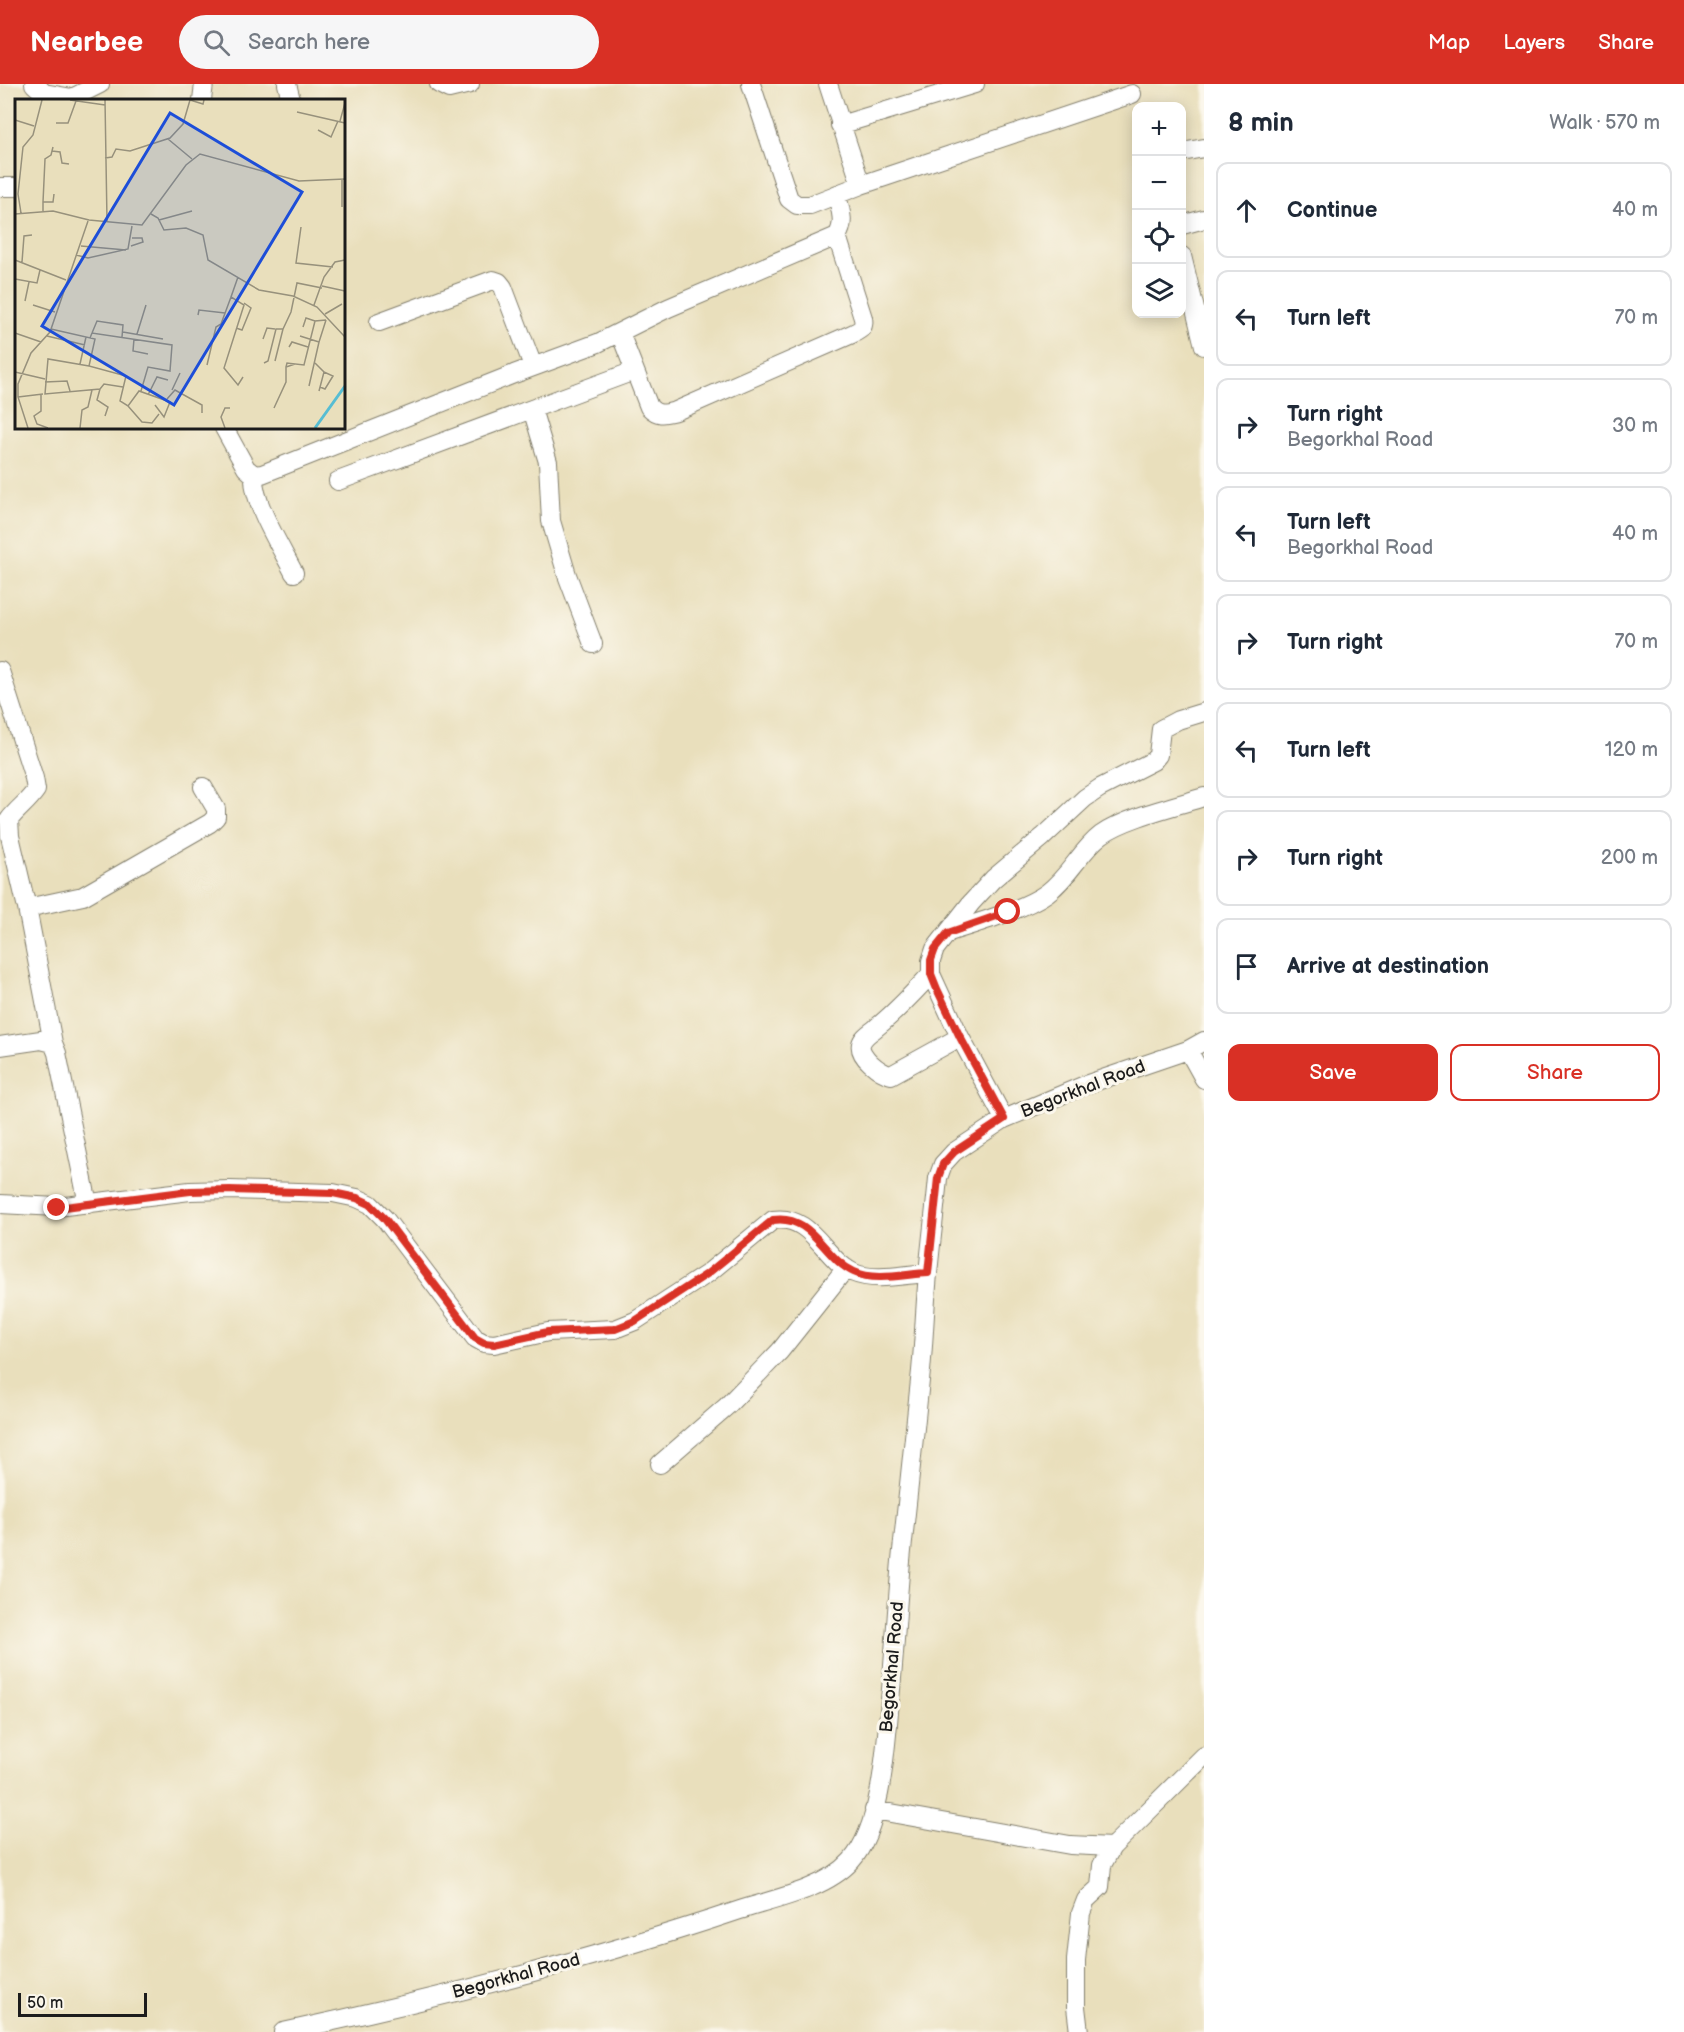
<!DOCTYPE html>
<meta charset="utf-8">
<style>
:root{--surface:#fff;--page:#f6f6f7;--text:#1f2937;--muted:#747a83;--line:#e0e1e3;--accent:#d93025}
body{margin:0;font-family:"Balsamiq Sans",sans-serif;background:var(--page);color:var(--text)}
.controls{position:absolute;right:18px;top:18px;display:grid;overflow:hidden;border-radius:12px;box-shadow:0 3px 15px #0003}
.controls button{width:54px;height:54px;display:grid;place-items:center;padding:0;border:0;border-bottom:2px solid var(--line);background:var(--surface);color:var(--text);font:30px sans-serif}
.scale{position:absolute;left:18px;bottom:15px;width:129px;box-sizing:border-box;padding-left:6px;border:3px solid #1c1c1c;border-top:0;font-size:16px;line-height:21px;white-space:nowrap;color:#1c1c1c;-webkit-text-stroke:4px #fbf7ec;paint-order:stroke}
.stop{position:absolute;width:18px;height:18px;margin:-14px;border:4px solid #d93025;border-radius:50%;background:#fff}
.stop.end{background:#d93025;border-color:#fff;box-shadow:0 2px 6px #0008}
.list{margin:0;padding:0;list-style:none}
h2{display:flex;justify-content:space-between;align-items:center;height:78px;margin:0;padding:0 24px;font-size:26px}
h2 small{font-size:20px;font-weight:400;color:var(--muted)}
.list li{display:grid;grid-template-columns:39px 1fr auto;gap:18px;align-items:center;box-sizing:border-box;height:96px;margin:0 12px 12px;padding:0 12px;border:2px solid var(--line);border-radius:12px}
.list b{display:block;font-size:22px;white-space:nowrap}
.list p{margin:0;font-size:20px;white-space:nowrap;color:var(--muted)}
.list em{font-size:20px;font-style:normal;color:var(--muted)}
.actions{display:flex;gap:12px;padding:18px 24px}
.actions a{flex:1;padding:14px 0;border:2px solid var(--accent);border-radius:12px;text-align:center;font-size:21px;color:var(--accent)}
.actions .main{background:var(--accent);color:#fff}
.icon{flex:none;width:33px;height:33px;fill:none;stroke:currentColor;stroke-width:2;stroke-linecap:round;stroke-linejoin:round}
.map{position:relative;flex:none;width:1204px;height:1948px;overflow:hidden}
header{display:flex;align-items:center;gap:36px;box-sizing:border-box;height:84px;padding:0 30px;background:var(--accent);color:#fff}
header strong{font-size:28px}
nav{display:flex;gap:33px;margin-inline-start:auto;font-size:21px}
.search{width:420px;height:54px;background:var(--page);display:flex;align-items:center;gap:15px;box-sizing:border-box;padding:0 21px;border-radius:33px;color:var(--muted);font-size:22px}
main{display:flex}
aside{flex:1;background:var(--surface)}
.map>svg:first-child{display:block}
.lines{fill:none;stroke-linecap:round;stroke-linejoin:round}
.minor-casing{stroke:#827e6c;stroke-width:20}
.minor{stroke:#fff;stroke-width:18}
.route{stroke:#d93025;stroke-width:8}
.labels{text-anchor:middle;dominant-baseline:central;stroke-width:6;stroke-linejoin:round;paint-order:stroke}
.street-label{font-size:18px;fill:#1c1c1c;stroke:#fbf7ec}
.inset-river{fill:none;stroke:#56bdd3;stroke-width:3}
.inset-road{fill:none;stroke:#97917c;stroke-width:1.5}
.view{fill:#1d4ed8;fill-opacity:0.15;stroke:#1d4ed8;stroke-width:3}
.inset-edge{fill:none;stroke:#1c1c1c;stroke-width:3}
</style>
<header>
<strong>Nearbee</strong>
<div class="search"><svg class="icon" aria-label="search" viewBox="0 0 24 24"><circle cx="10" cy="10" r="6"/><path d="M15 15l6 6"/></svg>Search here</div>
<nav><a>Map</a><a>Layers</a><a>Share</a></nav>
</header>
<main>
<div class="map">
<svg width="1204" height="1948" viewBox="0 0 1204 1948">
<rect width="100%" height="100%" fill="#fbf7ec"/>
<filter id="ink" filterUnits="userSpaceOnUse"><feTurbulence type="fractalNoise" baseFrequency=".0167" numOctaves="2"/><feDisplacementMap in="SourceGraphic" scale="12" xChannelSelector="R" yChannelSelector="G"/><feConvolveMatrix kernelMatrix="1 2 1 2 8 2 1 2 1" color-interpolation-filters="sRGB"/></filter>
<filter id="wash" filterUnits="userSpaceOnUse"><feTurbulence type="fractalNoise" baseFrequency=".008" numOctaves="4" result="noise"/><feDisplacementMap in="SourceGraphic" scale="24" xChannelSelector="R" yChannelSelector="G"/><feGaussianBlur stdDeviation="1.35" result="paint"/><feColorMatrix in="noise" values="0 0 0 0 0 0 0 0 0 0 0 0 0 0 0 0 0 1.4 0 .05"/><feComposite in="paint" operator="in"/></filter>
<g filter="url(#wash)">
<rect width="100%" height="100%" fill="#e9dfbc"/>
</g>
<g filter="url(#ink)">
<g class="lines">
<!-- minor casing -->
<g class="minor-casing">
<path id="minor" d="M34 0 44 9 72 14 100 0
M287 0 291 16
M439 0 449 5 470 0
M751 0 789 115 797 121H810L861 101 1132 10
M828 0 861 101
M202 16 204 0
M840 41 975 0
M1182 68 1204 64
M0 103H16
M1182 141 1204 135
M1182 172 1204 262
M379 238 493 196 499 198 503 203 533 282
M620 249 649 323C658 332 664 330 676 327L852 250C860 246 865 244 863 234L837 152
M532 325 548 378 551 437 567 491 593 560
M224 344 246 384 254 391 262 390 514 290 598 259 668 224 837 152C846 139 840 126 837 110
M254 391C252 418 281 463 294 489
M338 397 634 287
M0 587 34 694 36 706C28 718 17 725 9 736L10 752 27 824 53 959
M27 824 83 812 210 739 216 733V725L203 703
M949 848C977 839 1025 825 1047 809 1070 792 1080 767 1101 751 1124 734 1175 722 1204 713
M931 890C914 908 897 927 877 943 872 948 863 952 861 960 858 972 880 989 891 991L960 953
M0 962 41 956 53 959 57 969 88 1120
M1188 966 1204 995
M1004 1035 960 953 931 890V877L935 865 971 819 993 795 1043 753 1085 714 1100 704 1153 677 1158 671 1161 645 1178 636 1204 628
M0 1120 57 1123 190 1107 230 1106 333 1109 357 1114 370 1120 385 1135 475 1254 484 1259 494 1260 548 1248 615 1245 635 1237 707 1190 773 1136C813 1130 823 1175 854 1189 875 1198 906 1190 928 1189
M660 1380 727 1322 780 1267 846 1184
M874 1726 1070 1761 1112 1763
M283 1948C437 1915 591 1876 740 1826 774 1815 826 1805 851 1777 882 1743 886 1661 890 1616 895 1566 897 1517 902 1467 908 1407 915 1347 921 1287 924 1255 925 1222 928 1190 931 1158 935 1126 938 1094L943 1080 954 1068 1004 1035 1085 1001 1188 966 1204 957
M1079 1948 1076 1923V1876L1081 1829 1086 1816 1100 1803 1102 1781 1112 1763 1204 1672"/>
</g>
<!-- minor -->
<use href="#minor" class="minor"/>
</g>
</g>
<g class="lines" filter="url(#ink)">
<!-- route -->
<path class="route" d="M57 1124 190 1107 230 1106 333 1109 357 1114 370 1120 385 1135 475 1254 484 1259 494 1260 548 1248 615 1245 635 1237 707 1190 773 1136C813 1130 823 1174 854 1188 875 1198 906 1190 928 1189L938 1094 943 1080 954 1068 1004 1035 960 953 937 905 931 890V876L935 865 948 849 1008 828"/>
</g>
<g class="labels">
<!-- street labels -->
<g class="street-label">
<text transform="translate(1083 1005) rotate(-21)">Begorkhal Road</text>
<text transform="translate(892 1583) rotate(-85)">Begorkhal Road</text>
<text transform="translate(516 1892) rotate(-15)">Begorkhal Road</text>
</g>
</g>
<!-- overview -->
<g transform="translate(15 15)">
<rect width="330" height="330" fill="#e9dfbc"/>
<path class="inset-river" d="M300 329 330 287"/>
<path class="inset-road" d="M55 1 90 6M90 1 92 122M282 13 330 24M0 21 19 27M325 22 330 4M41 24H53L61 2M303 31 316 38 323 22M153 40 177 60M37 52 45 53 47 64 54 65M90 59 97 58 101 50 115 52 155 39 168 25 175 1 188 5 189 1M327 80V108M28 103 30 60 36 56 38 48M28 112V103H38L39 95M6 114 3 95 8 48 18 36 27 1M0 115 38 112 74 121 127 126 171 66 185 55 284 82 330 80M136 115 143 119 149 131 171 129 188 136 193 161 244 191 278 197 302 208 330 238M144 121 177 112M286 128 281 164 318 168M66 147 111 151M116 147 128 143 127 139H117M61 156 73 159 113 150 117 127M0 161 51 181M7 163 9 137 17 136M223 178 216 198 229 206 209 269 223 286 228 278M0 180 22 184 25 171M307 187 330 192M10 202 14 183M18 206 40 213M299 206 309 178 320 163 330 161M310 215 327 205M183 216 184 211 210 214M288 228 291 219 300 222M221 229 227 231 236 209 229 204M36 230 80 240 74 267 111 277 105 302 113 307 124 292 155 303 149 318 140 306M108 233 148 240M0 234 26 243M77 234 82 222 108 226 107 238M122 235 131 206M32 237 70 246M285 237 304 243 311 221M75 239 77 234 157 246 155 272 133 268 126 292M119 240 118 252 133 255M248 240 252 229 260 230M274 248 277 243 293 248M260 262 268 230M249 264 253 262 261 230H268L276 213 282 184 307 189M300 264 309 273 304 292M65 265 71 238M192 266 201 228 206 225 216 198M74 267 33 260 30 295 85 290 89 285 108 288M271 268 272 264 289 266 300 222 311 221M0 273 30 280M30 283 52 282 55 292M294 287 304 243M305 288 310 290 318 277 309 273M85 290 82 301 93 308 90 317M157 291 165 274M26 295V312L19 317 22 325 33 329M133 296 142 278 153 281M3 298 28 295M152 300 160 291 187 306V314M113 307 127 323 137 324 144 315M259 309 271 283V268L280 265M13 329 3 298V285L16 254 35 233 73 122M65 329 67 311 73 308 77 291M210 329 206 318 210 309H215"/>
<path class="view" d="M155 14 287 93 159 306 27 227Z"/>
<rect width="330" height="330" class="inset-edge"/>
</g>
</svg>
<div class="controls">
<button>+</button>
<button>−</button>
<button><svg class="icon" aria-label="locate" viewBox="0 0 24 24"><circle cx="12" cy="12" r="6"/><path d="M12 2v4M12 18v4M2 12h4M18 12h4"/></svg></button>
<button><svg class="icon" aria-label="layers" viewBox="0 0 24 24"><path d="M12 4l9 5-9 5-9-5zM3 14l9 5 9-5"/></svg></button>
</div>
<div class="scale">50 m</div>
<div class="stop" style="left:1008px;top:828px"></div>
<div class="stop end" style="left:57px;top:1124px"></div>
</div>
<aside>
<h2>8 min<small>Walk · 570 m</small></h2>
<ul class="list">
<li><svg class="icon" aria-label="ahead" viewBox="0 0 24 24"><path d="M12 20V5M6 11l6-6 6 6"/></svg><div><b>Continue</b></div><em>40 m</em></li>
<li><svg class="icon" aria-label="left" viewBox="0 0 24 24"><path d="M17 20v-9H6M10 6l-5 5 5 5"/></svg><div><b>Turn left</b></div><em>70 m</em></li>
<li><svg class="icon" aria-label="right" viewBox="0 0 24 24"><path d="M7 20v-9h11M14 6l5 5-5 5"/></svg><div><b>Turn right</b><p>Begorkhal Road</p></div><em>30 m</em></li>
<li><svg class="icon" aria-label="left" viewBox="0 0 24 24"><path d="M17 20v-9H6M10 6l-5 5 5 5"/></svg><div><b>Turn left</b><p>Begorkhal Road</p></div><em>40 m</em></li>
<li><svg class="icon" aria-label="right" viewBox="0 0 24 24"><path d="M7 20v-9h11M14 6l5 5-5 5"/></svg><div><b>Turn right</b></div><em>70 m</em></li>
<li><svg class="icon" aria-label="left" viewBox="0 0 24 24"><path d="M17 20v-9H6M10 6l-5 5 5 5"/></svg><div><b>Turn left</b></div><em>120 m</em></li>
<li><svg class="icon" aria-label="right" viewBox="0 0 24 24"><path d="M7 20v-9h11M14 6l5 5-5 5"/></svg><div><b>Turn right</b></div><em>200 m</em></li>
<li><svg class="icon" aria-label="arrive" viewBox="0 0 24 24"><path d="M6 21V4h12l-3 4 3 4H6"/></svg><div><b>Arrive at destination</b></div></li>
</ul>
<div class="actions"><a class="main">Save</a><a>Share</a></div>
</aside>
</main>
